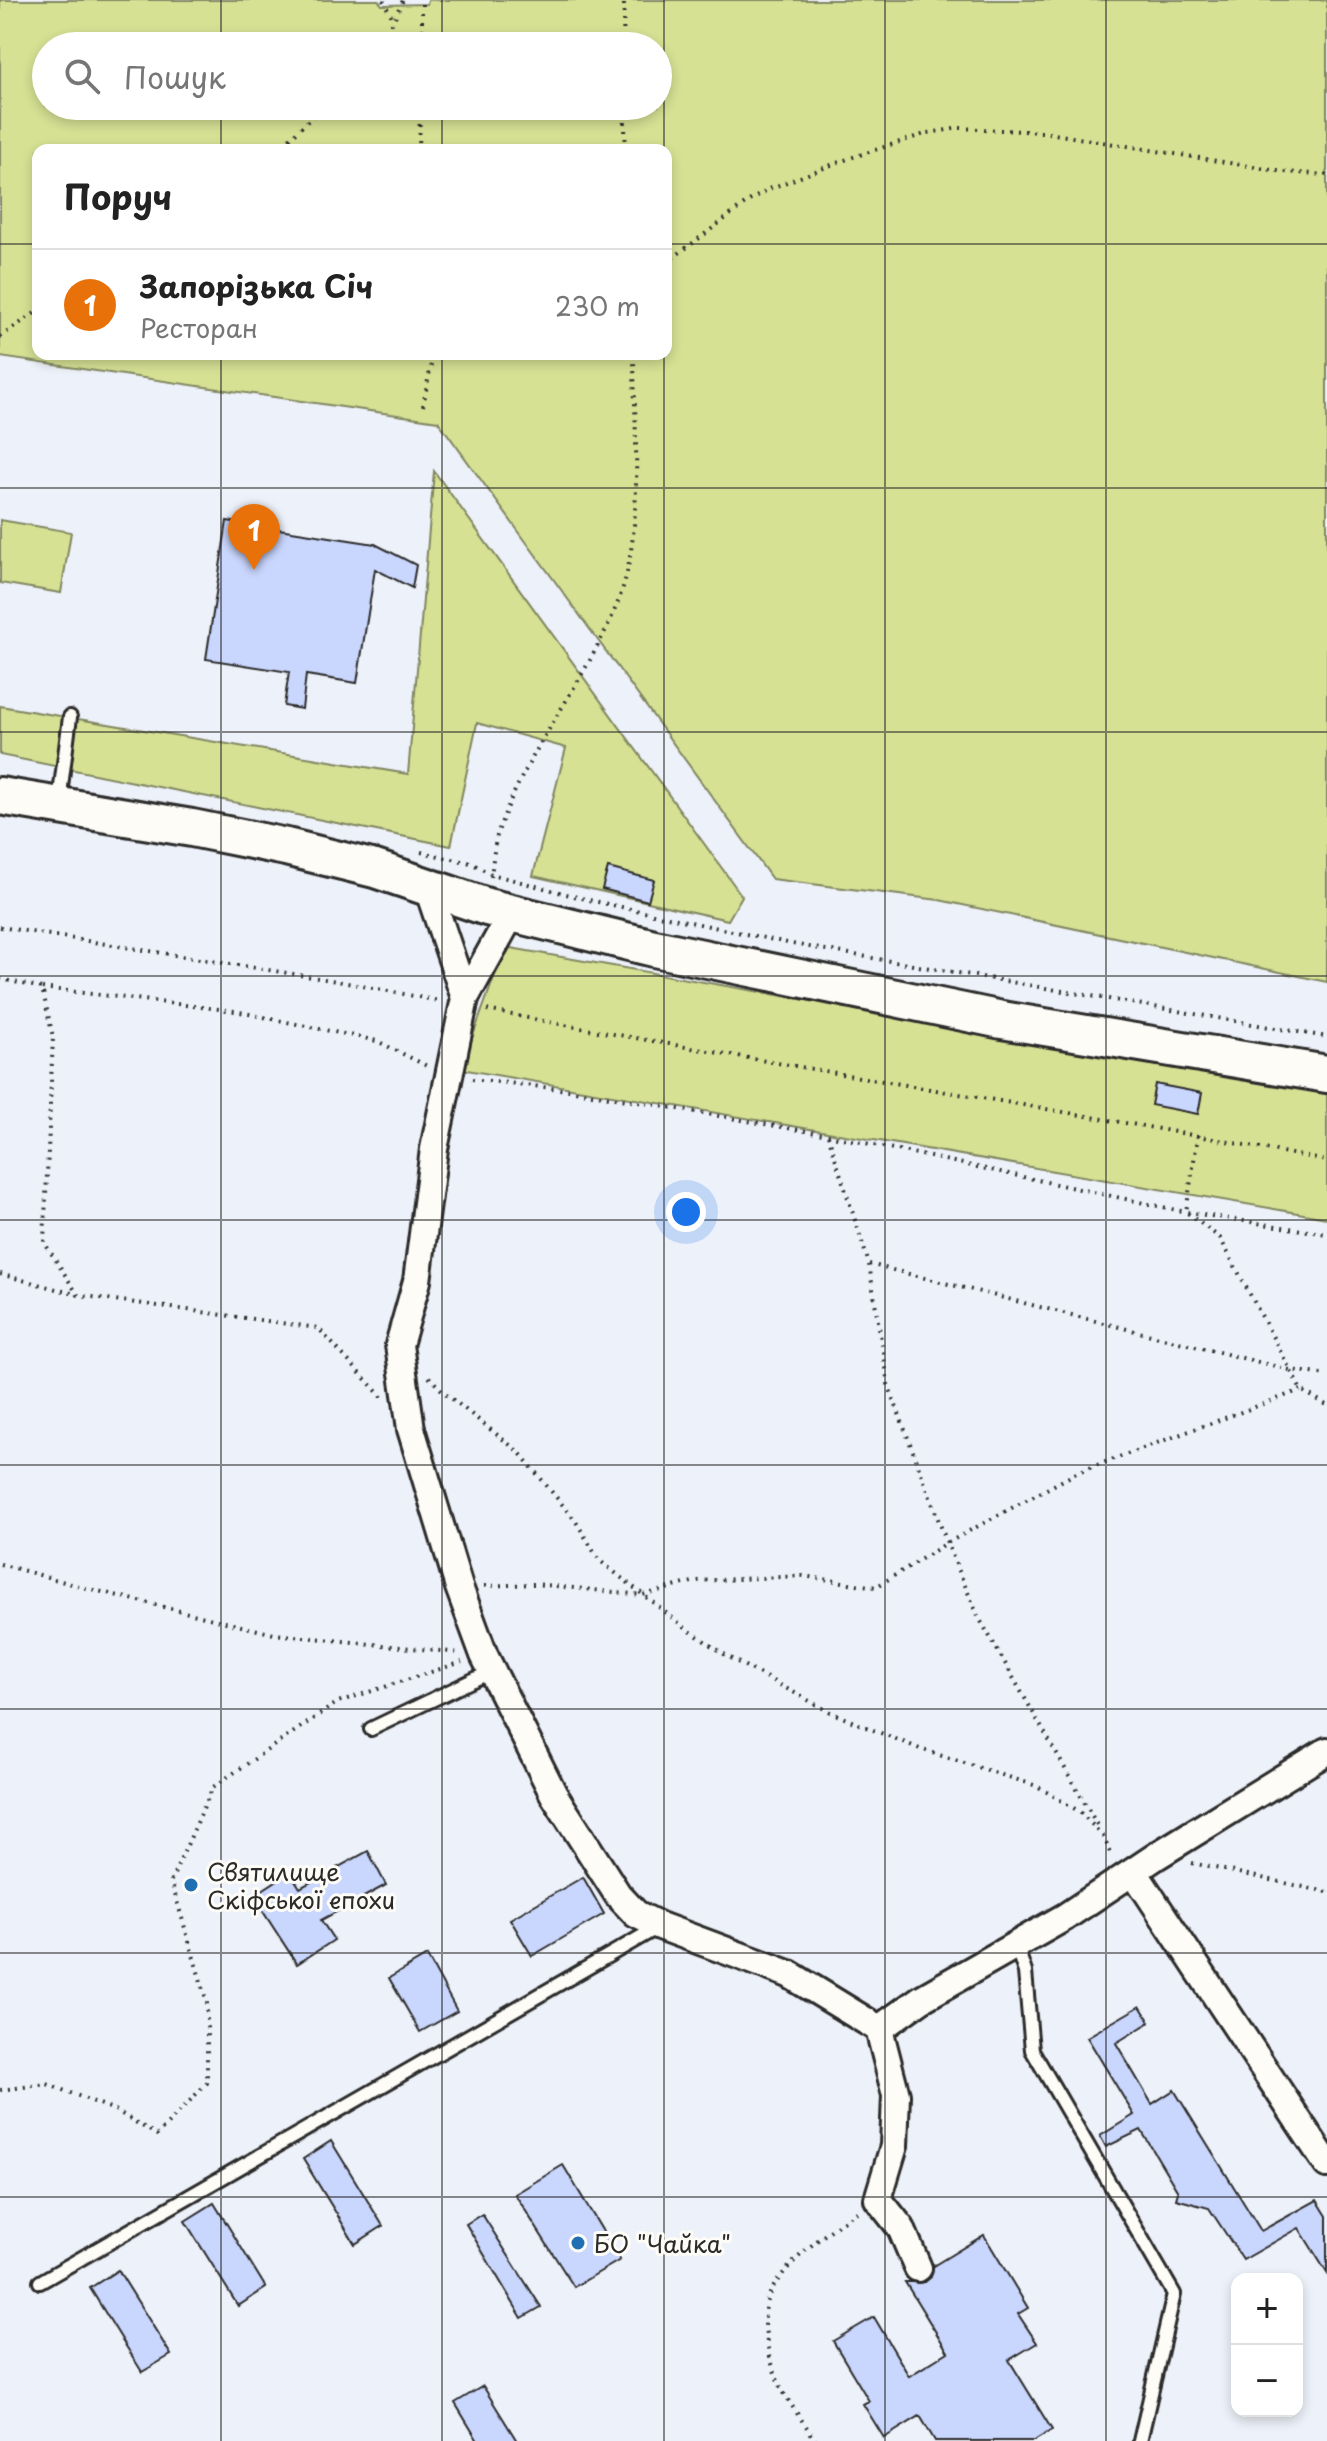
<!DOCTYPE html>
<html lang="uk">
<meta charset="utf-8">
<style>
:root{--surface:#fff;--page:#f6f6f6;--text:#222;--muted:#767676;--line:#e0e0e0;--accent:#0f766e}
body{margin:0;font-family:"Playpen Sans",sans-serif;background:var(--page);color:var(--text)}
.controls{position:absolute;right:24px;bottom:24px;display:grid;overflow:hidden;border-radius:16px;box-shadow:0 4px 12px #0003}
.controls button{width:72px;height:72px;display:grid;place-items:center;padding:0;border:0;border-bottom:2px solid var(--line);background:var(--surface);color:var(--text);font:40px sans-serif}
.you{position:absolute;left:686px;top:1212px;width:28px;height:28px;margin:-20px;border:6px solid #fff;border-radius:50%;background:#1a73e8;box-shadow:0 0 0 12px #1a73e833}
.badge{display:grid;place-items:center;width:52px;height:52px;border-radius:50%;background:var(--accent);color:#fff;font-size:26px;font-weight:700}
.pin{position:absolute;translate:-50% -66px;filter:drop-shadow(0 2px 4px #0008)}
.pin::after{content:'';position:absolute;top:42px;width:28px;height:24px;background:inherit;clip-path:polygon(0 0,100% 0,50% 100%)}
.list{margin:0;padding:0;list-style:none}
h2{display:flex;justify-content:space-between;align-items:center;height:104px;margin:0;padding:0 32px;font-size:34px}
h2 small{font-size:26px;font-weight:400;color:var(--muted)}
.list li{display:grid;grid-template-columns:52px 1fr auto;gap:24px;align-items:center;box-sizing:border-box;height:112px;padding:0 32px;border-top:2px solid var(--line)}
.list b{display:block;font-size:30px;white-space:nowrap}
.list p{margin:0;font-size:26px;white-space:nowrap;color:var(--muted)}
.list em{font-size:26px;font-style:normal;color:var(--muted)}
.icon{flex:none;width:44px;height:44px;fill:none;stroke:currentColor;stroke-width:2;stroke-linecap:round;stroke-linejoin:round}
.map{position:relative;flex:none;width:1327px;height:2441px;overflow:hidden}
.search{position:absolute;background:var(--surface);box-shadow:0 4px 12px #0003;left:32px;top:32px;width:640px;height:88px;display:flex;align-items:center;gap:20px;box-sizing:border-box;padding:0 28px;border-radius:44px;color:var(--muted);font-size:30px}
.panel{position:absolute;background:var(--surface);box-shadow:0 4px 12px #0003;left:32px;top:144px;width:640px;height:216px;border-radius:16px}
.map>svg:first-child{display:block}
.green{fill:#d6e194;stroke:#808660;stroke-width:2;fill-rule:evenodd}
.building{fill:#c9d6fd;stroke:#2b2b2b;stroke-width:2}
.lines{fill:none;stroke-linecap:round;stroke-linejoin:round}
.lane-casing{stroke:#2b2b2b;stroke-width:18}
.street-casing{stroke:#2b2b2b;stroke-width:32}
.secondary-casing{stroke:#2b2b2b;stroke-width:42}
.path{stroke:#2b2b2b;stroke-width:4;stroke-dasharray:2 6;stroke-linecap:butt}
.lane{stroke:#fdfcf7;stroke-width:12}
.street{stroke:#fdfcf7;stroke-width:26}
.secondary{stroke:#fdfcf7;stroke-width:36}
.grid{fill:none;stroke:#2b2b2b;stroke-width:2;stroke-opacity:0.55}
.poi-dot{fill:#1f6fb2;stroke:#fdfcf7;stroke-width:3}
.labels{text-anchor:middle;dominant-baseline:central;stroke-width:6;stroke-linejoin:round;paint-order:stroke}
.poi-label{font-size:24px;fill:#2b2b2b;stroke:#fdfcf7;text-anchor:start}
</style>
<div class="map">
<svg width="1327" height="2441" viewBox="0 0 1327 2441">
<rect width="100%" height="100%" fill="#edf1f9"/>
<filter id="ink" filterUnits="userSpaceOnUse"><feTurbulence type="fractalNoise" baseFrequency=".0125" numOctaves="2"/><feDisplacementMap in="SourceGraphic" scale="16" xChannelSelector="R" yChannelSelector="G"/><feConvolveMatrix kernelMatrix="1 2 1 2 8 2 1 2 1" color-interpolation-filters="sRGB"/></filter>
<g filter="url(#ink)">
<!-- green -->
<path class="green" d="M0 0H378L382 5 427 4 428 0H1327V982L939 900 772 879 438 421 0 357ZM658 46V106H46V46ZM666 150V354H38V150Z
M434 471 742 896 728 920 533 876 566 748 477 723 451 846 0 755V706L408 774Z
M0 520 71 532 61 593 0 583Z
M505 947 1327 1092V1218L461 1069Z"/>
<!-- building -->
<path class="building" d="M227 521 375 544 416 565 412 588 375 569 357 683 306 675 302 709 284 706 289 672 206 659Z
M608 868 654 880 648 901 602 889Z
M1155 1084 1202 1093 1198 1114 1151 1105Z
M368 1851 386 1885 321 1920 334 1940 297 1964 253 1896 290 1872 300 1888Z
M583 1877 604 1914 532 1956 510 1919Z
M427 1956 457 2011 420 2032 389 1978Z
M1140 2006 1150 2022 1116 2043 1152 2104 1174 2090 1261 2231 1317 2200 1327 2216V2273L1299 2228 1243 2260 1209 2208 1176 2199 1178 2192 1141 2130 1106 2147 1100 2136 1134 2115 1087 2037Z
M331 2141 383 2226 355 2244 303 2159Z
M563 2165 620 2260 574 2287 515 2194Z
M214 2203 266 2288 238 2306 185 2221Z
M482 2214 541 2307 522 2318 466 2224Z
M984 2235 1028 2308 1018 2314 1037 2343 1009 2360 1052 2430 1034 2441H935L920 2416 884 2438 863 2404 869 2401 833 2341 874 2317 909 2376 948 2352 905 2282H925L931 2277 933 2266Z
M118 2270 171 2355 142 2372 90 2288Z
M483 2386 517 2441H478L455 2403Z"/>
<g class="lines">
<!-- lane casing -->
<g class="lane-casing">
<path id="lane" d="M59 802 70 717
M371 1729 492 1671
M1016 1945 1025 1972 1032 2050 1174 2294 1140 2441
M40 2282 660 1926"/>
</g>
<!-- street casing -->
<g class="street-casing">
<path id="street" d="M428 888 465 998
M512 913 465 998 434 1149 417 1281 399 1345 411 1429 459 1587 484 1655 554 1795 618 1895 636 1914 660 1926 789 1974 879 2029 896 2095 894 2146 878 2199 901 2228 918 2268
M1134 1872 1327 2164
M879 2029 921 1999 1065 1917 1158 1855 1327 1751"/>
</g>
<!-- secondary casing -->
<g class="secondary-casing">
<path id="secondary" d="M0 796 192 828 286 847 375 869 487 907 654 948 1002 1020 1327 1074"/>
</g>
<!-- path -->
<path class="path" d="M383 0 393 19
M381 46 403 0
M422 46V0
M623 46 624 0
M624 106 626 150
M278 150 323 106
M419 150 420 106
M666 263 749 201 771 188 850 158 928 133 960 128 1042 132 1284 172 1327 175
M0 337 38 311
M423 406 433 354
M421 852 471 863 491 874 589 900 792 944 1327 1037
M491 877C493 861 494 843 499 829 527 749 587 681 618 602 645 532 634 429 634 354
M0 927 337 981 439 1001
M0 979 42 988 53 1037 44 1242 78 1295 318 1328 382 1397
M42 988 235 1011 377 1041 429 1067
M487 1010C766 1065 1048 1105 1327 1161
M472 1079 569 1090 828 1135 1186 1212 1327 1234
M828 1135 869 1264 888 1384 947 1543 978 1616 1099 1828
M1198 1135 1186 1212 1220 1238 1301 1390 1327 1405
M869 1264 1290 1370 1327 1375
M0 1274 75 1294
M429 1377 447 1395 519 1452 575 1520 599 1560 684 1627 730 1658 832 1713 920 1749 1037 1786 1080 1812 1103 1836
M0 1564 86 1588 274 1634 460 1653
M484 1586 535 1584 643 1595 696 1581 803 1576 876 1587 947 1543 1078 1472 1301 1390
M1103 1836 1113 1857
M1192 1863 1327 1892
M0 2090 47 2084 115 2110 157 2135 207 2083V2002L171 1881 213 1787 338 1702 462 1662
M816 2441C804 2422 788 2403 779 2383 769 2361 760 2320 768 2298 780 2266 830 2229 857 2212"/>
<!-- lane -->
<use href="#lane" class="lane"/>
<!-- street -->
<use href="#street" class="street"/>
<!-- secondary -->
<use href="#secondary" class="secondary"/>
</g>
</g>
<!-- grid -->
<path class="grid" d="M221 0V46M442 0V46M664 0V150M885 0V2441M1106 0V2441M221 106V150M442 106V150M0 244H38M666 244H1327M221 354V2441M442 354V2441M664 354V2441M0 488H1327M0 732H1327M0 976H1327M0 1220H1327M0 1465H1327M0 1709H1327M0 1953H1327M0 2197H1327"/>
<!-- markers -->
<g class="poi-dot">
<circle cx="191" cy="1885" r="8"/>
<circle cx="578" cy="2243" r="8"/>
</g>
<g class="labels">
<!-- poi labels -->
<g class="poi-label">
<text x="207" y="1871">Святилище<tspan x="207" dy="28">Скіфської епохи</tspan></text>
<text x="594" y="2243">БО "Чайка"</text>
</g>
</g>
</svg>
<div class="controls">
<button>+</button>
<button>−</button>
</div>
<div class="you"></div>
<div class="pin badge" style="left:254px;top:570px;background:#e8710a">1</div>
<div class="search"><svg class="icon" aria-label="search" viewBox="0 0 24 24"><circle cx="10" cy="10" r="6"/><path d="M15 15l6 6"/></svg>Пошук</div>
<section class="panel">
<h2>Поруч<small></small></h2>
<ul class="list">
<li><span class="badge" style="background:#e8710a">1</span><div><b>Запорізька Січ</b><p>Ресторан</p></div><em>230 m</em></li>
</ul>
</section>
</div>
